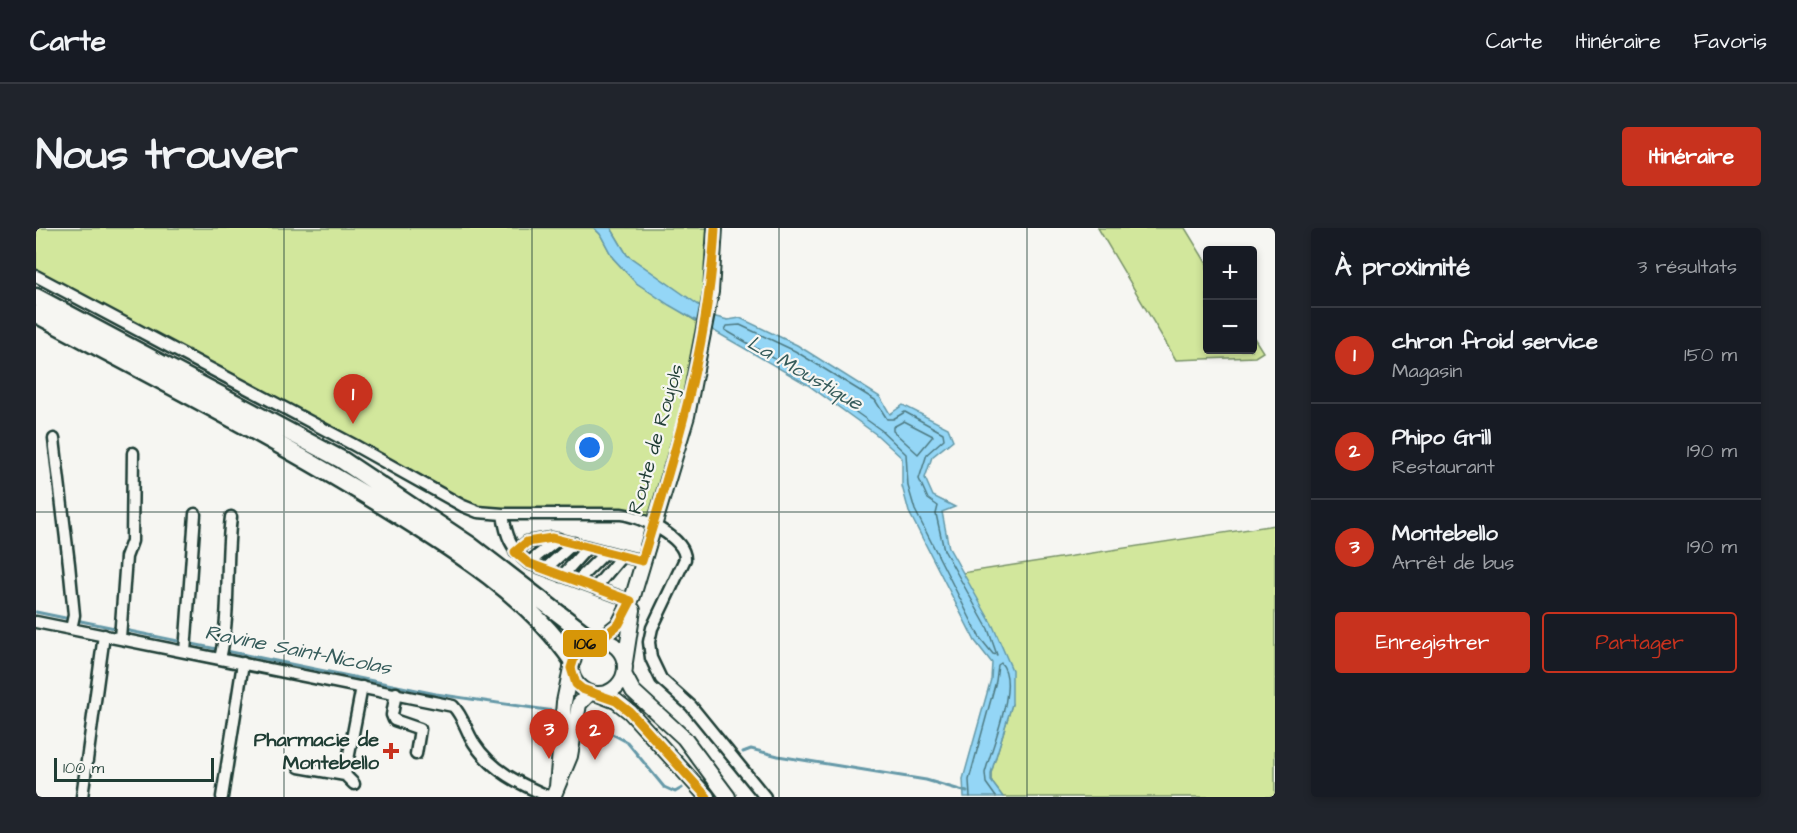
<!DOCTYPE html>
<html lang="fr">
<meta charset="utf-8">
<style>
:root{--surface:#171b24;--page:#20242c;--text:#f1f3f6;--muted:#9ea1a6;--line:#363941;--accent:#c8321e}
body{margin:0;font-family:"Architects Daughter",sans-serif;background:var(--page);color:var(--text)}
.controls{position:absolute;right:18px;top:18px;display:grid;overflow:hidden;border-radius:6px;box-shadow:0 3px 9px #0003}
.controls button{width:54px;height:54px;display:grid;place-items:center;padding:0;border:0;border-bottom:2px solid var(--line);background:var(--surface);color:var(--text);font:30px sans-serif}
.scale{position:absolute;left:18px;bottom:15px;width:160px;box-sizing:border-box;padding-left:6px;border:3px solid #1f3d34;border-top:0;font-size:16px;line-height:21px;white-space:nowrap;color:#1f3d34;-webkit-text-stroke:4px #f6f6f2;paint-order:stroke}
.you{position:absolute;left:554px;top:220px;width:21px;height:21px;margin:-15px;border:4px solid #fff;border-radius:50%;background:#1a73e8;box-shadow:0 0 0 9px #1a73e833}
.badge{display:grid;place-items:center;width:39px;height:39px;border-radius:50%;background:var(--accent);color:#fff;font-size:20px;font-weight:700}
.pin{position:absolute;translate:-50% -50px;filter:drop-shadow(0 2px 3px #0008)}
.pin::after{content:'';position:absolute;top:32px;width:21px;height:18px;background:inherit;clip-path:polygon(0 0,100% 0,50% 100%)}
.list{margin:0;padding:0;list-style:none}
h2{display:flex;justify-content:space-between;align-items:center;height:78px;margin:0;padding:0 24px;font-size:26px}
h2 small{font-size:20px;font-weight:400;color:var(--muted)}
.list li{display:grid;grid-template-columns:39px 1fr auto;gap:18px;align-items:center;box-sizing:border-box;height:96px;padding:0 24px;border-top:2px solid var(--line)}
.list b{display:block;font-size:22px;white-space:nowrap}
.list p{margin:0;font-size:20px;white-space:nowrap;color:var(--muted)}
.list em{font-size:20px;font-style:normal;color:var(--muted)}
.actions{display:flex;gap:12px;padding:18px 24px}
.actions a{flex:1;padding:14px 0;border:2px solid var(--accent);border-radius:6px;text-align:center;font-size:21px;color:var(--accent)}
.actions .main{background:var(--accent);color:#fff}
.map{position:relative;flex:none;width:1239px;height:569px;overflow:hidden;border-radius:6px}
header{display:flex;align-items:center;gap:36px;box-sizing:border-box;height:84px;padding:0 30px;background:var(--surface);border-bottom:2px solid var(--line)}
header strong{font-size:28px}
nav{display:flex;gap:33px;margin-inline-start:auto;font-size:21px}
.intro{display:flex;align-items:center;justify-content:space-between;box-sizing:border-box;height:144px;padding:0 36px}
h1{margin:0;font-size:42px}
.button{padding:15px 27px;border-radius:6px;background:var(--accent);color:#fff;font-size:21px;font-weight:700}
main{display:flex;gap:36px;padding:0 36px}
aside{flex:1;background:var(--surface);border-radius:6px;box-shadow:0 3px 9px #0003}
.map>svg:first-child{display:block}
.green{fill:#d2e79c;stroke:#789268;stroke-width:1.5}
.water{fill:#94d6f6;stroke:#6599a8;stroke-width:1.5}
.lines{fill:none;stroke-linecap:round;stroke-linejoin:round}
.shore{stroke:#4e7a82;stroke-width:1.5}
.stream{stroke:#6599a8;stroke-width:3}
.minor-casing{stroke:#1f3d34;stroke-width:15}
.major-casing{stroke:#1f3d34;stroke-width:18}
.highway-casing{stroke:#1f3d34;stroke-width:21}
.minor{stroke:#f6f6f2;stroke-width:10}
.major{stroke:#f6f6f2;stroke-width:14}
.highway{stroke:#f6f6f2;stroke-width:16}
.bus-1-casing{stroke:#f6f6f2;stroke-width:14}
.bus-1{stroke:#d79608;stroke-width:9}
.grid{fill:none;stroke:#1f3d34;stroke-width:1.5;stroke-opacity:0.55}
.poi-dot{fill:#c8321e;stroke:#f6f6f2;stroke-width:2}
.labels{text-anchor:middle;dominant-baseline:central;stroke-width:4.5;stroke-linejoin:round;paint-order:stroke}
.street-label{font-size:20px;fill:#1f3d34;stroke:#f6f6f2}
.poi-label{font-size:20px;font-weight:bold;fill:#1f3d34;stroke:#f6f6f2;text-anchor:end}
.water-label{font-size:21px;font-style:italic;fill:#365c5b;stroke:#f6f6f2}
.line-badge{stroke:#f6f6f2;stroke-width:2}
.pale-badge-label{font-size:16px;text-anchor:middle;font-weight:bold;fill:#111}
</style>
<header>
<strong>Carte</strong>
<nav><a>Carte</a><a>Itinéraire</a><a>Favoris</a></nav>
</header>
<div class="intro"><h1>Nous trouver</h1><a class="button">Itinéraire</a></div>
<main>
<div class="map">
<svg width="1239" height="569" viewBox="0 0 1239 569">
<rect width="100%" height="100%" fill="#f6f6f2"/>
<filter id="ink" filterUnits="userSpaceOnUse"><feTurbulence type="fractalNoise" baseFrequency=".0167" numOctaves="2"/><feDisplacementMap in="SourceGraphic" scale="12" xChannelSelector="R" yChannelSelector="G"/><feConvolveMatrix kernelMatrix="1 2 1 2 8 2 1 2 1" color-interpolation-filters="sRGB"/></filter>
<g filter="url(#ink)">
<!-- green -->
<path class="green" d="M0 0H558L564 6 577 30 599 54 669 99 617 295 599 288 442 284 0 48Z
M575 0H679L666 80 591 27Z
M1062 0H1149L1171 36 1172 122H1216L1217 108 1227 124 1219 129 1140 132Z
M1239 297V569H967L955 553V545L976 476 926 345Z"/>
<!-- water -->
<path class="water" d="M558 0H575L591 27 680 89 692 92 704 90 761 117 844 169 854 186 867 177 912 200 917 212 896 229 889 250 897 268 919 279 906 284 913 320 957 398 976 442V476L955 545V553L967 569H928L927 551 955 451 956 435 939 413 873 284 866 258V230L841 207 772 157 633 77 599 54 577 30 564 6Z"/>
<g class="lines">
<!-- shore -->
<path class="shore" d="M704 97 759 123 839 172 851 191H857L869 184 907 205 908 211 891 226 883 251 892 271 902 278 900 286 908 322 952 401 961 427 957 426 944 410 879 282 872 258 870 226 845 202 775 152 689 102 691 98Z
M868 193 897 208 882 226 857 203V199Z
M934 569 933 552 960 453 962 437 965 435C984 455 955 520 949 545L950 555 960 569"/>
<!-- stream -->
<path class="stream" d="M0 384 34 391
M40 392 400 466 518 483
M550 492 591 514 628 559 639 564 646 560
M707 524 715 521 742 528 890 552 931 564"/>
<!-- minor casing -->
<g class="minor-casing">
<path id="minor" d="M0 48 318 217 427 278 442 284 467 286H585C604 288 649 309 649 331L616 400 613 414 615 430 625 451 655 478 729 569
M18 211 33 336 38 387 35 401
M467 286C470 308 475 320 492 335L595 373
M479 324 491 314 516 310 606 333
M492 335 523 311
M509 341 538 315
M526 348 552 319
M541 353 570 324
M559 360 586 328
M0 394 417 478C427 488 430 503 438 515 456 543 484 556 514 569
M84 410 90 329 96 313 97 225
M149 424 159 286
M184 431C195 384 189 337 195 289
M360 465 356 487 358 492 384 501 380 526
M263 539 309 547
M318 556 309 547 326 459
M46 569 68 407
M186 569 207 435"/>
</g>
<!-- major casing -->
<g class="major-casing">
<path id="major" d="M535 439a27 27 0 1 1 54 0a27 27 0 1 1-54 0Z
M563 412 583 396 597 368 651 188 675 64 679 0
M589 434 597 382
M588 446 597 463 648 510 692 569
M562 466 580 473 594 484 671 569
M521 559 528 474 535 440
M517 569 534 528 543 476 554 465"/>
</g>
<!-- highway casing -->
<g class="highway-casing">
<path id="highway" d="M0 69 306 232 435 318 557 412
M0 86C119 150 240 211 354 282 419 322 492 368 536 432"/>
</g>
<!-- minor -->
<use href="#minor" class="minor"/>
<!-- major -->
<use href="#major" class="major"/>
<!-- highway -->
<use href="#highway" class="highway"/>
<!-- bus-1 casing -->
<g class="bus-1-casing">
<path id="bus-1" d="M671 569 594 484 580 473 546 461 540 456 535 440 541 421 551 414 563 412 583 396 595 373 492 335 479 324 491 314 516 310 606 333C640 223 673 116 679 0"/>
</g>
<!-- bus-1 -->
<use href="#bus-1" class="bus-1"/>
</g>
</g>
<!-- grid -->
<path class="grid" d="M248 0V569M496 0V569M743 0V569M991 0V569M0 284H1239"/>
<!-- markers -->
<path class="poi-dot" d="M352 514h6v6h6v6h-6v6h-6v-6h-6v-6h6z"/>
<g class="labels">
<!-- street labels -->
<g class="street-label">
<text transform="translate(620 211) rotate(-74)">Route de Roujols</text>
</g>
<!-- poi labels -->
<g class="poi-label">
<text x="343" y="512">Pharmacie de<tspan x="343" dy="23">Montebello</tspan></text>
</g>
<!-- water labels -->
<g class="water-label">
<text transform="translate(769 145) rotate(30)">La Moustique</text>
<text transform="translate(262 422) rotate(11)">Ravine Saint-Nicolas</text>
</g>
</g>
<rect class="line-badge" x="526" y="401" width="46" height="29" rx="6" fill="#d79608"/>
<g class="pale-badge-label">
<text x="549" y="421">106</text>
</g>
</svg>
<div class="controls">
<button>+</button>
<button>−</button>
</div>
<div class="scale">100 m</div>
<div class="you"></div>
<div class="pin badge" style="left:317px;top:196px">1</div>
<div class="pin badge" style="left:559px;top:532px">2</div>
<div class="pin badge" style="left:513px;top:531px">3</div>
</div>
<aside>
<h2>À proximité<small>3 résultats</small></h2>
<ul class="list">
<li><span class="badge">1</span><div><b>chron froid service</b><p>Magasin</p></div><em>150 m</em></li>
<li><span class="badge">2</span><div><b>Phipo Grill</b><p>Restaurant</p></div><em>190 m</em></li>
<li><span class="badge">3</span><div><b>Montebello</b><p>Arrêt de bus</p></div><em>190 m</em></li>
</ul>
<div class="actions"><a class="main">Enregistrer</a><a>Partager</a></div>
</aside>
</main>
